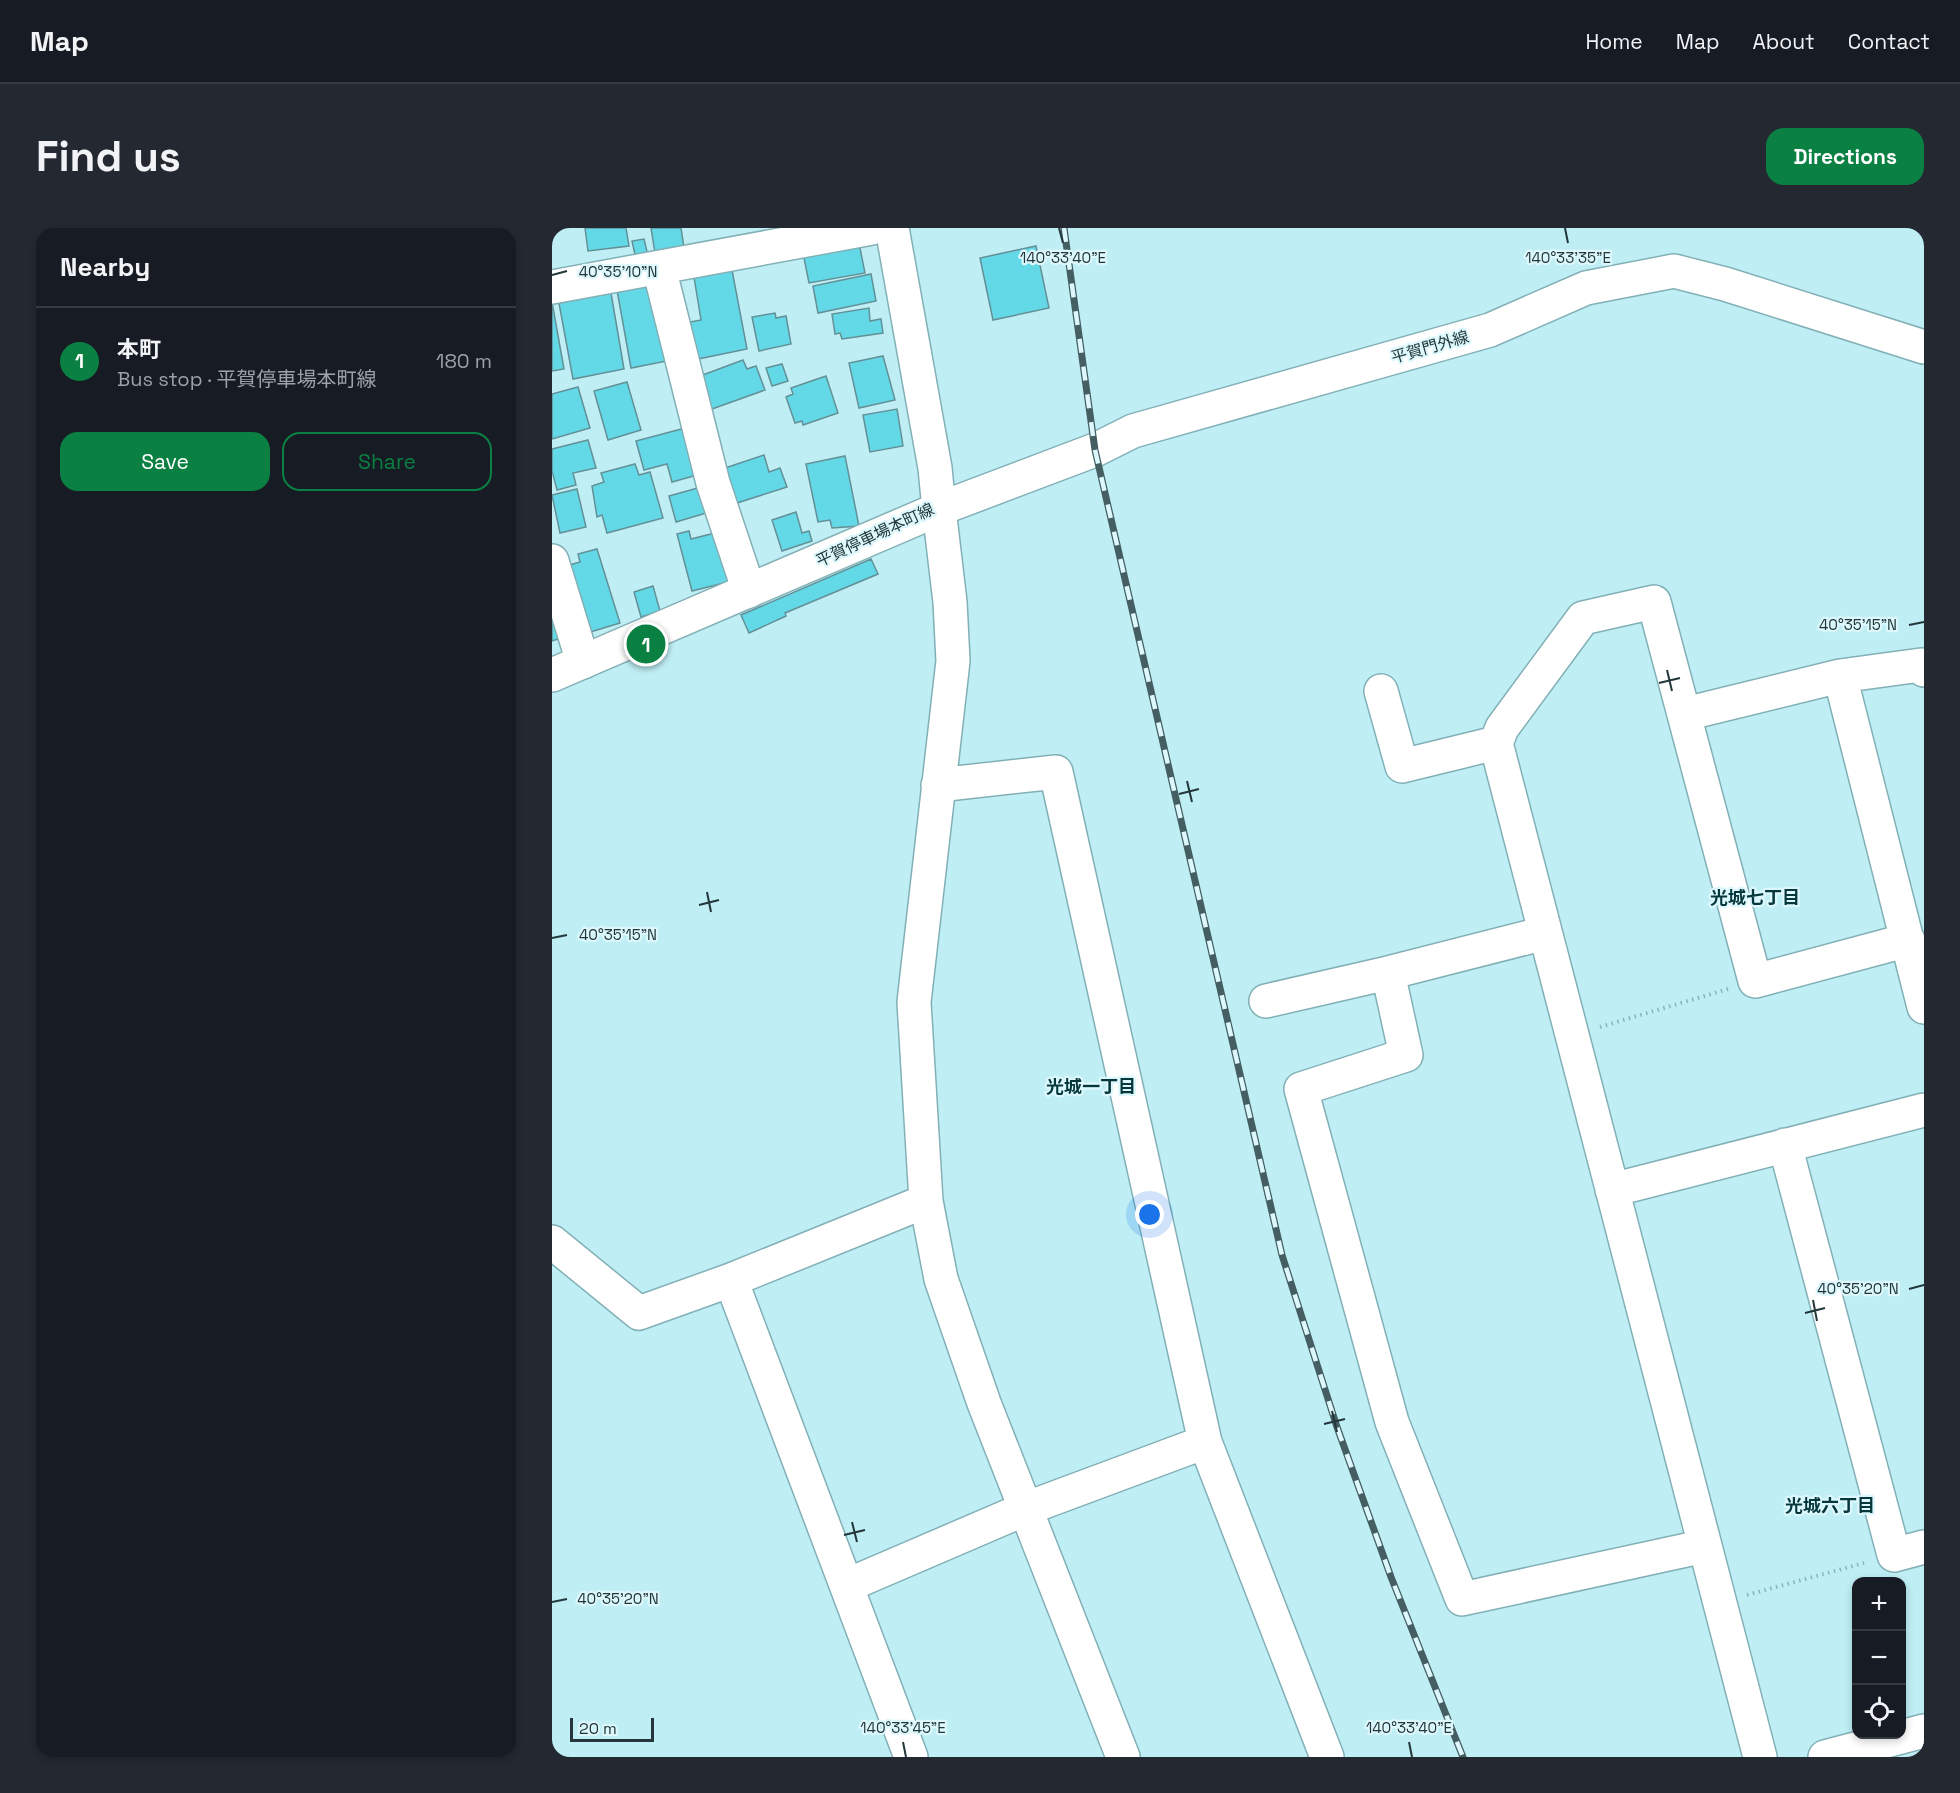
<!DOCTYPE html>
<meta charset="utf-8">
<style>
:root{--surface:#171b24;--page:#242831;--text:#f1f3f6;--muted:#9ea1a6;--line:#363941;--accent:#0b8043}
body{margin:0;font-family:"Space Grotesk","Noto Sans JP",sans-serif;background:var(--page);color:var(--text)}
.controls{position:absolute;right:18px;bottom:18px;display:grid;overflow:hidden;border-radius:12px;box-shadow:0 3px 9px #0003}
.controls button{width:54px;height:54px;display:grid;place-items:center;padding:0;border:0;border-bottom:2px solid var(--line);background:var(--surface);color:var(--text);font:30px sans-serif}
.scale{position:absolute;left:18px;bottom:15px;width:84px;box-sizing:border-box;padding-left:6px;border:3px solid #233639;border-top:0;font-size:16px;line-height:21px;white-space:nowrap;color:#233639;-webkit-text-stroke:4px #dcf8fc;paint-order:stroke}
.you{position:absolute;left:598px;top:987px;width:21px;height:21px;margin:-15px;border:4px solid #fff;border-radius:50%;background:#1a73e8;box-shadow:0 0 0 9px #1a73e833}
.badge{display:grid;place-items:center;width:39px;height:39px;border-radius:50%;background:var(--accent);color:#fff;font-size:20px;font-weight:700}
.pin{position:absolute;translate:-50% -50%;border:3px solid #fff;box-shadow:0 2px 6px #0006}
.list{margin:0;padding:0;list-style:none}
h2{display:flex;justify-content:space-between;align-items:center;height:78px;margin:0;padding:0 24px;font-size:26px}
h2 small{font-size:20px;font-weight:400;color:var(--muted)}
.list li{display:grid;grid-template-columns:39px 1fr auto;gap:18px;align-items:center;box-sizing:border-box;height:108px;padding:0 24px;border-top:2px solid var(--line)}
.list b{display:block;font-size:22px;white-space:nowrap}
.list p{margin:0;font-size:20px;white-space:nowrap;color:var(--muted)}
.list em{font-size:20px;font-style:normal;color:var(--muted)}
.actions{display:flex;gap:12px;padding:18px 24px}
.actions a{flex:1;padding:14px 0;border:2px solid var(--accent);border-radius:18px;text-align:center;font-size:21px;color:var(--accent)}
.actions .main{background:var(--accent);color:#fff}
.icon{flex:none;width:33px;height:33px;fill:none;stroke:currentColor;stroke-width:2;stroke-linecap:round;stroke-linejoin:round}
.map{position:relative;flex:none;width:1372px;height:1529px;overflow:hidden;border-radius:18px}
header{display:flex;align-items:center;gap:36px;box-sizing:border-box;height:84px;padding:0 30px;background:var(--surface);border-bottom:2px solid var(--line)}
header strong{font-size:28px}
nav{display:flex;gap:33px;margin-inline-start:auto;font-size:21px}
.intro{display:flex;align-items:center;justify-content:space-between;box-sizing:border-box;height:144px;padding:0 36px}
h1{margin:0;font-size:42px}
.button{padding:15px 27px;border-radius:18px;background:var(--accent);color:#fff;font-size:21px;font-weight:700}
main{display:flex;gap:36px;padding:0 36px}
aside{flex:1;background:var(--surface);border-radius:18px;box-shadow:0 3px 9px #0003}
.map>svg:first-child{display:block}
.building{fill:#63d9e8;stroke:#639096;stroke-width:1.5}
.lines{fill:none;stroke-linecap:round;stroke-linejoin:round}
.minor-casing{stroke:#82b0b6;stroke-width:36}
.major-casing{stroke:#82b0b6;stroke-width:36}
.path{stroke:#8cb3b8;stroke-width:4;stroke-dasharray:1.5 4.5;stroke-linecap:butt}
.minor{stroke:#fff;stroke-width:33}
.major{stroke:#fff;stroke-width:33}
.rail-casing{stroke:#455e61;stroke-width:7}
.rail{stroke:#dcf8fc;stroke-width:4.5;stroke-dasharray:14;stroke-linecap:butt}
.ticks{fill:none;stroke:#233639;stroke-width:2}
.labels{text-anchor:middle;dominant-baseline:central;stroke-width:4.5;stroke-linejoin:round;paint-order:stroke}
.street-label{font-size:16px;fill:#233639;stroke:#dcf8fc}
.neighbourhood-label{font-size:18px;font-weight:bold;fill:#06373d;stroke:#dcf8fc}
.ticks-label{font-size:15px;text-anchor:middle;fill:#233639;stroke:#dcf8fc;stroke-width:4.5;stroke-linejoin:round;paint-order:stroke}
</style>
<header>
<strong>Map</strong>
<nav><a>Home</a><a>Map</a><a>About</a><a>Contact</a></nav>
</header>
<div class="intro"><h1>Find us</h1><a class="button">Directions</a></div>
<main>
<aside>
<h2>Nearby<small></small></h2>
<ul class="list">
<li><span class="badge">1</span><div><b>本町</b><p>Bus stop · 平賀停車場本町線</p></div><em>180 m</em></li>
</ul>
<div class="actions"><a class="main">Save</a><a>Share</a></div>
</aside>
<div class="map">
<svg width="1372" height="1529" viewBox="0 0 1372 1529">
<rect width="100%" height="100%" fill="#bfeff5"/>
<!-- building -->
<path class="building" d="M33 0H74L77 18 36 23Z
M99 0H129L132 20 103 25Z
M92 11 96 28 84 31 80 13Z
M307 15 313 45 257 55 251 25Z
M484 18 497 80 441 92 428 30Z
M180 42 195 121 146 131 138 94 149 92 142 49Z
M319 46 324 73 266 85 261 58Z
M106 55 120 132 79 140 65 62Z
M59 65 72 141 21 151 7 75Z
M0 74 12 141 0 143Z
M317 80 318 93 329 91 331 105 290 111 288 105 283 106 280 86Z
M223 85 224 90 234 88 239 116 207 123 200 89Z
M331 128 343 172 307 180 297 135Z
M191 132 195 141 204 138 213 162 160 181 148 148Z
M230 136 236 153 220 158 214 140Z
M274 148 286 185 251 197 250 193 243 195 234 169 241 166 239 160Z
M75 154 89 202 56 212 42 163Z
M26 159 38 200 0 211V166Z
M345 181 351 218 318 224 311 187Z
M137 199 149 246 120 254 115 236 92 242 84 213Z
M36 212 44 240 21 245 24 257 5 262 0 243V221Z
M212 227 217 244 228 240 235 259 185 275 173 240Z
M293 228 307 298 280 300 278 292 266 294 254 236Z
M83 236 87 247 98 244 111 290 55 305 50 287 45 289 40 258 52 254 49 245Z
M153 258 161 283 124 294 117 268Z
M25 261 34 299 8 305 0 267Z
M244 284 250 305 257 303 260 313 230 323 220 292Z
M137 303 139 311 167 304 180 353 140 363 125 306Z
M45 321 68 395 35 405 14 338 28 334 26 326Z
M319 331 326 346 233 385 234 388 197 405 189 387Z
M101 358 108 383 89 389 82 364Z
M0 362 15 408 0 413Z"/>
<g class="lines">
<!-- minor casing -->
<g class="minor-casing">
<path id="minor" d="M107 40 161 255 197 363
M0 59 320 0
M387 281 398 374 401 433 362 774 374 973 389 1051 432 1175 571 1529
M0 333 31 434
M1288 448 1372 779
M829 463 850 538 944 515
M1133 486 1288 448 1369 437 1372 442
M386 557 504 544 653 1214 775 1529
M993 705 836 745 854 827 749 861 840 1194 910 1371 1153 1318
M714 773 836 745
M1233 917 1342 1327 1372 1319
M1060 962 1372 882
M0 1014 87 1085 179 1052
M296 1357 473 1281 653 1214
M359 1529 179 1052 374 973
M1208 1529 944 515 950 500 1031 390 1102 374 1203 753 1356 712
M1273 1529 1372 1503"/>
</g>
<!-- major casing -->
<g class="major-casing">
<path id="major" d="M340 0 383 240 387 281
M0 447 387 281 543 222 581 203 938 102 1034 60 1122 43 1173 56 1372 119"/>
</g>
<!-- path -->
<path class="path" d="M1048 799 1176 761
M1195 1367 1312 1335"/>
<!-- minor -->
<use href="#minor" class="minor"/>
<!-- major -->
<use href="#major" class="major"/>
<!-- rail casing -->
<g class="rail-casing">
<path id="rail" d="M512 0 543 222 730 1027 785 1199 839 1349 911 1529"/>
</g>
<!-- rail -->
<use href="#rail" class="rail"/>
</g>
<!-- ticks -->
<path class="ticks" d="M507 0 511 15M1013 0 1016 15M0 47 15 43M1357 397 1372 394M1115 442 1120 463M1107 455 1128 450M635 553 640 574M627 566 647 561M155 664 159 684M147 677 167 672M0 710 15 707M1357 1061 1372 1057M1261 1072 1265 1093M1253 1085 1273 1080M780 1183 785 1204M772 1196 793 1191M300 1294 305 1314M292 1307 313 1302M0 1374 15 1371M351 1514 354 1529M857 1514 860 1529"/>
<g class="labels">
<!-- street labels -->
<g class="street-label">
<text transform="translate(878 119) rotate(-16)">平賀門外線</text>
<text transform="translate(323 307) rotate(-25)">平賀停車場本町線</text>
</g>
<!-- neighbourhood labels -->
<g class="neighbourhood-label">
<text x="1203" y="669">光城七丁目</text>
<text x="539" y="858">光城一丁目</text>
<text x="1278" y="1277">光城六丁目</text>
</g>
</g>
<g class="ticks-label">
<text x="511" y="35">140°33'40"E</text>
<text x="1016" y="35">140°33'35"E</text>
<text x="66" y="49">40°35'10"N</text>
<text x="1306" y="402">40°35'15"N</text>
<text x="66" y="712">40°35'15"N</text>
<text x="1306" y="1066">40°35'20"N</text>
<text x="66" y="1376">40°35'20"N</text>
<text x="351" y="1505">140°33'45"E</text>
<text x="857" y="1505">140°33'40"E</text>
</g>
</svg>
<div class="controls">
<button>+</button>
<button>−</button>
<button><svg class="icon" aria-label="locate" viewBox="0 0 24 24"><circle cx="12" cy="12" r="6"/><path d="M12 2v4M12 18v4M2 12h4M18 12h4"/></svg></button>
</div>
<div class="scale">20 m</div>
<div class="you"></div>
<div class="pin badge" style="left:94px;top:416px">1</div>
</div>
</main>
